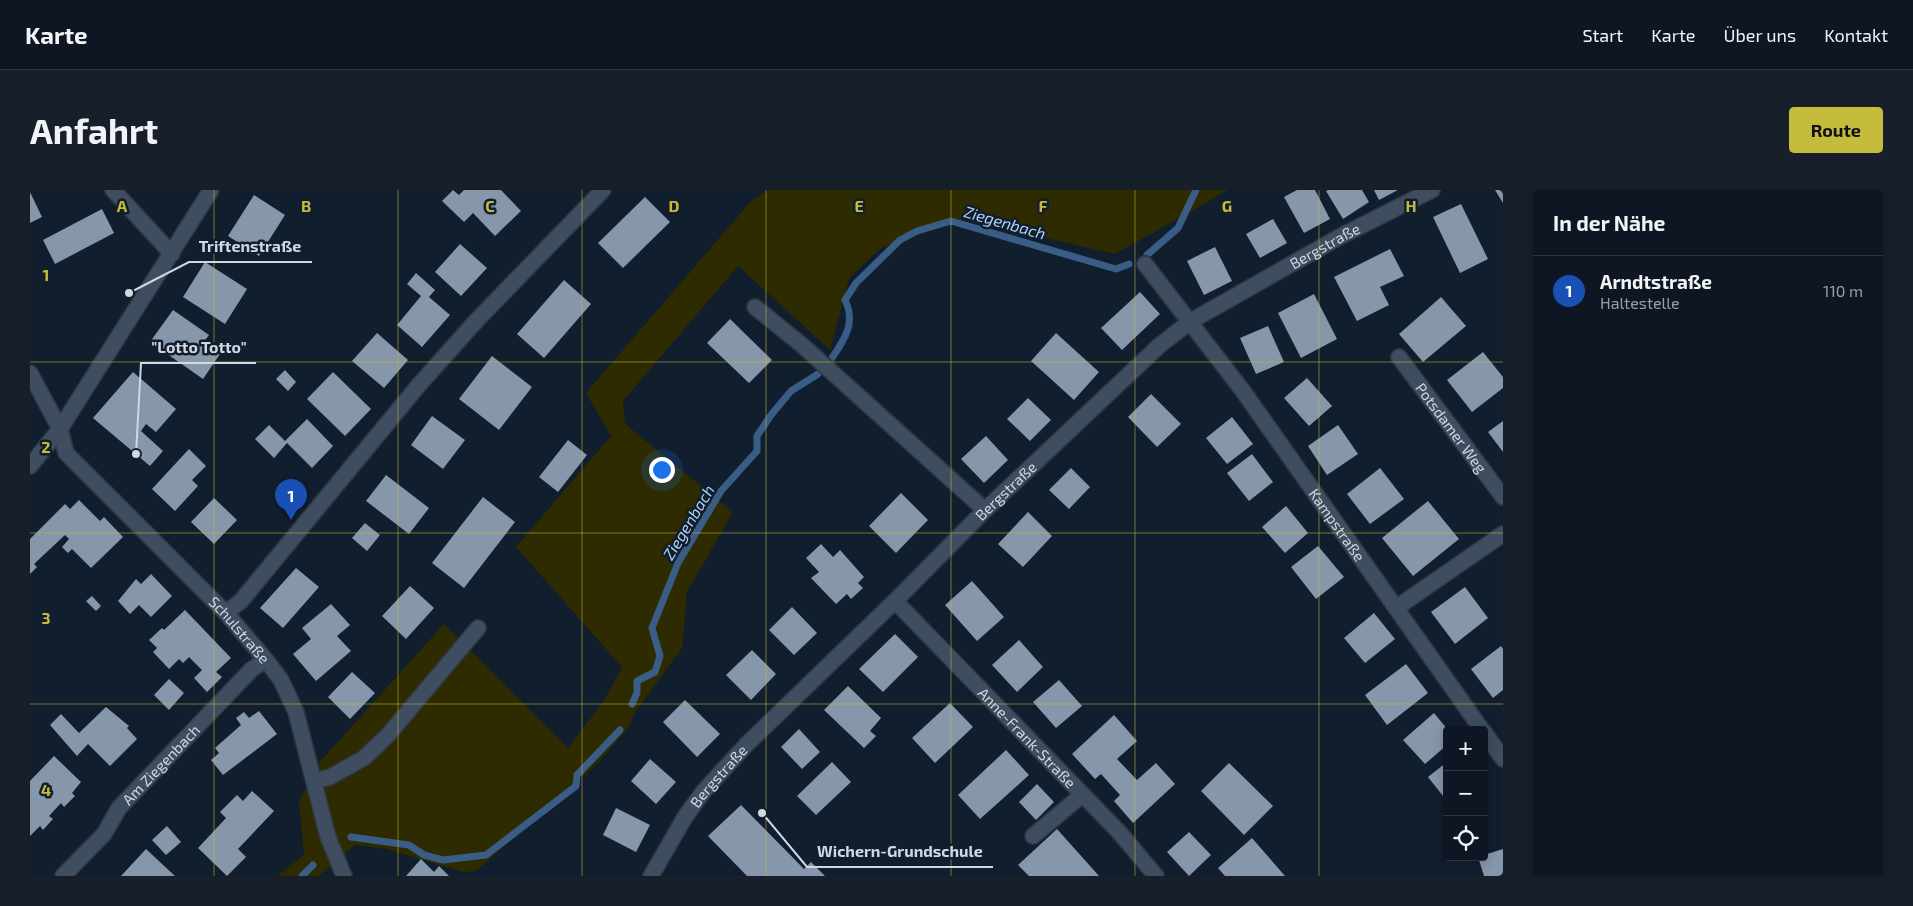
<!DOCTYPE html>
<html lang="de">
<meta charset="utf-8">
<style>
:root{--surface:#0d1622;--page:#161f2a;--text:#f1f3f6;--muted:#9a9fa5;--line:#2d3540;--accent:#c6bc3c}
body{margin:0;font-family:"Exo 2",sans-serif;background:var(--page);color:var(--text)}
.controls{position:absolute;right:15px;bottom:15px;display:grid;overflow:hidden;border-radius:5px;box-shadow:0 2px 12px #0003}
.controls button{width:45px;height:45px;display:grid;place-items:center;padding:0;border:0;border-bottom:1px solid var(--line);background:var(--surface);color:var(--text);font:25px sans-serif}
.you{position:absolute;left:631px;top:279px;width:18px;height:18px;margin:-12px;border:4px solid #fff;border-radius:50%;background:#1a73e8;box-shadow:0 0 0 8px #1a73e833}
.badge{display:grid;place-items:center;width:32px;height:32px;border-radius:50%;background:var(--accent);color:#fff;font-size:16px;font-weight:700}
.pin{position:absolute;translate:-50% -41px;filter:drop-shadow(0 1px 2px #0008)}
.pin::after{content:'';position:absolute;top:26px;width:18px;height:15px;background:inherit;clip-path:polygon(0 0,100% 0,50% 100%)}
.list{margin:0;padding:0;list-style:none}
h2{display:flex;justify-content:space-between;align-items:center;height:65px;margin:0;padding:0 20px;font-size:21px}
h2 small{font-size:16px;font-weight:400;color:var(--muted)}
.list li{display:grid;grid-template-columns:32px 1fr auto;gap:15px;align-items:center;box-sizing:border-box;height:70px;padding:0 20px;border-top:1px solid var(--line)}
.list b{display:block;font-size:19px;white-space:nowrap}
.list p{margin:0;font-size:16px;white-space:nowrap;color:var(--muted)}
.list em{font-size:16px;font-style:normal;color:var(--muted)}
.icon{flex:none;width:28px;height:28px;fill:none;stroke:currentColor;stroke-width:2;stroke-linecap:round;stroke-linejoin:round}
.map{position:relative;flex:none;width:1473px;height:686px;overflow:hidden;border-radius:5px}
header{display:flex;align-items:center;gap:30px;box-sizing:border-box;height:70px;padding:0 25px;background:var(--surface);border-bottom:1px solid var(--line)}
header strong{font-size:24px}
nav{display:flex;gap:28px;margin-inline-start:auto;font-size:18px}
.intro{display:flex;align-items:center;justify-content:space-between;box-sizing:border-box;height:120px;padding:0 30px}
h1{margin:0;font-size:35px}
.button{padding:12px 22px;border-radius:5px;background:var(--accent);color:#111;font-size:18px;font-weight:700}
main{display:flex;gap:30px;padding:0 30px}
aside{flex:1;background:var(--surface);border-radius:5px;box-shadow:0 2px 12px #0003}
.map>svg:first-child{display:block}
.green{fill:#2e2b01}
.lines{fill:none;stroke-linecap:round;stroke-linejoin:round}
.stream{stroke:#395d87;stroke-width:7}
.building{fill:#8697ab}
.minor-casing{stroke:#2f3642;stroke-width:18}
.minor{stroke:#3e4d5f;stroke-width:15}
.grid{fill:none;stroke:#c6bc3c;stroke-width:1;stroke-opacity:0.55}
.labels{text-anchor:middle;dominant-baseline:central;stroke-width:5;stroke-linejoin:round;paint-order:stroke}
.street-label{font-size:15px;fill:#d0d8e3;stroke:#111e2e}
.water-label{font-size:16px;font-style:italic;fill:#b0d1f9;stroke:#111e2e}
.grid-label{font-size:16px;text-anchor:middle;font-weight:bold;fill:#c6bc3c;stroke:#111e2e;stroke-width:5;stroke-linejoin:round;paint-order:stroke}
.leader{fill:none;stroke:#d0d8e3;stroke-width:2}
.callout-dot{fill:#d0d8e3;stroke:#111e2e;stroke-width:2}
.callout-label{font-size:16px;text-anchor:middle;font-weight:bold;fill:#d0d8e3;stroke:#111e2e;stroke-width:5;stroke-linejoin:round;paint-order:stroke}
</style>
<header>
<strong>Karte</strong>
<nav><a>Start</a><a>Karte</a><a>Über uns</a><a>Kontakt</a></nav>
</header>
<div class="intro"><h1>Anfahrt</h1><a class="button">Route</a></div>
<main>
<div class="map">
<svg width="1473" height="686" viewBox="0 0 1473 686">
<rect width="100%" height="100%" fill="#111e2e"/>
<!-- green -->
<path class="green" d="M740 0H1198L1085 64 935 29 851 58 819 88 800 160 708 76 593 211 595 234 703 322 657 402 652 458 605 522 599 537 568 573 446 681 433 682 357 659 325 655 289 686H247L274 665 269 611 288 574 414 434 538 558 574 511 592 477 486 357 581 246 556 203 722 10Z"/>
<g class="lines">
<!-- stream -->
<path class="stream" d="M1117 65 1148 38 1166 0
M802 168C815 149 826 132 815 110L826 93 870 50 887 41 921 31 1086 79 1099 74
M602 514 607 503V491L625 482 630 466 622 438 648 373 691 301 727 261V246L741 225 761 201 788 184
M321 647 379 655 394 665 413 670 456 665 546 596 547 585 590 540
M272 686 283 675"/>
</g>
<!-- building -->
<path class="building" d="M423 0 429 5 434 0H471L491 21 465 46 443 23 434 32 412 11Z
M1267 0H1285L1300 29 1274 43 1254 7Z
M1298 0H1332L1339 12 1313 29 1296 1Z
M1344 0H1368L1349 10Z
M1465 0H1473V13Z
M0 2 12 27 0 33Z
M224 5 255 25 229 66 198 46Z
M615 7 640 32 593 78 568 53Z
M1431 14 1458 69 1430 83 1403 27Z
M72 19 84 43 25 74 13 50Z
M1243 29 1257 53 1230 68 1216 44Z
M430 54 457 78 431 106 405 82Z
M1185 57 1202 91 1174 105 1157 71Z
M1360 59 1374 86 1350 97 1359 115 1327 131 1304 87Z
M175 72 217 99 195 134 153 107Z
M386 83 405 100 399 107 420 125 392 157 367 135 391 106 377 94Z
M534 90 561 114 514 168 487 144Z
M1110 102 1130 124 1092 160 1071 138Z
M1284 104 1307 149 1271 168 1248 123Z
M1411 107 1436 136 1393 172 1369 144Z
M143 120 179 145 173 153 190 164 173 189 120 152Z
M700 129 742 170 719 193 677 153Z
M1238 136 1254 172 1226 184 1210 148Z
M347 143 378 170 354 198 322 171Z
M1026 143 1069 182 1044 210 1001 171Z
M1453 162 1473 187V198L1442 222 1417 190Z
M462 166 502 197 469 240 429 209Z
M255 180 266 192 258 201 246 189Z
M103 182 146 219 126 242 116 234 111 241 133 261 120 276 63 228Z
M303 182 341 219 315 246 277 209Z
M1277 188 1302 216 1279 236 1254 208Z
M1121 204 1151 234 1127 257 1098 227Z
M998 208 1021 230 1000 251 977 229Z
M402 226 435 250 413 279 381 255Z
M1202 227 1223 254 1197 274 1176 248Z
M277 229 303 256 282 278 257 253 244 268 225 249 239 235 255 251Z
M1473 231V262L1458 242Z
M1308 235 1328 264 1297 285 1278 256Z
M956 246 978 270 954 293 931 269Z
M538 250 557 265 528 302 509 287Z
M159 259 176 276 162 290 168 296 145 321 122 299Z
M1222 264 1243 292 1219 311 1197 283Z
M1041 278 1060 297 1039 319 1019 300Z
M1350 278 1374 309 1340 334 1317 304Z
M356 285 399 318 379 344 336 311Z
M871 303 898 330 866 363 839 336Z
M453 307 485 332 434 398 402 373Z
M184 308 207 330 184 354 161 332Z
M49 310 70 331 74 327 93 347 61 378 42 359 38 363 32 357 39 349 35 345 4 374 7 377 0 384V349L35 314 40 319Z
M1398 311 1429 349 1383 386 1352 348Z
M1256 316 1278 343 1255 363 1232 337Z
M998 322 1022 346 993 377 968 354Z
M335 333 350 345 337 361 322 348Z
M791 354 803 367 810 360 834 387 828 393 833 398 821 409 817 404 806 414 781 388 789 382 776 368Z
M1288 356 1314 387 1286 409 1261 377Z
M266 378 289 397 253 438 230 418Z
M121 384 142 406 121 427 109 415 100 424 88 411 106 389 111 394Z
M942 391 974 427 947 451 915 415Z
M380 396 404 418 376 449 352 426Z
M1435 397 1458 428 1425 454 1401 422Z
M62 406 71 416 66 421 56 411Z
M301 414 320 435 307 446 321 461 286 491 263 464 281 449 272 438Z
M762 417 787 443 764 465 739 440Z
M155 420 201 468 186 482 192 487 177 502 164 488 172 480 159 467 153 473 149 469 139 479 123 462 127 458 119 450 132 438 134 440Z
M1344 423 1365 449 1335 473 1314 448Z
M865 444 888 467 853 502 829 479Z
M989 450 1013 477 987 502 962 475Z
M1471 456 1473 459V500L1463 508 1441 479Z
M722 460 746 484 721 510 696 485Z
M1376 474 1398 503 1357 535 1335 505Z
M322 482 345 503 320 529 298 507Z
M139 489 154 503 139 520 124 505Z
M1029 490 1052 516 1026 538 1003 512Z
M818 496 851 528 840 541 846 546 834 558 794 520Z
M655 510 690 544 667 567 633 532Z
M920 513 943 537 905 573 882 548Z
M76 517 99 536 97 538 107 549 80 576 58 554 47 566 20 535 31 524 49 543Z
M229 521 247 544 193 585 181 570 189 563 185 558 211 535 206 528 214 522 219 528Z
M1404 523 1418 540 1417 555 1395 574 1373 550Z
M1084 525 1107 551 1087 569 1107 590 1126 573 1145 594 1103 633 1084 611 1090 605 1071 584 1065 589 1042 564Z
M769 539 790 562 772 579 751 557Z
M976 560 999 585 950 629 928 605Z
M24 566 51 592 42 603 45 606 34 617 31 613 19 626 23 629 13 640 10 636 0 646V591Z
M620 569 646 592 626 614 601 591Z
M802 572 821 592 786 625 767 606Z
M1417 572V611L1398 587Z
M1199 573 1243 616 1214 645 1171 601Z
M1007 594 1024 612 1006 630 989 612Z
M222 601 244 621 208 659 216 667 197 686 168 658 196 628 190 622 207 605 213 611Z
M711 615 774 679 781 672 795 686H717L678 646Z
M586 618 620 635 606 662 573 645Z
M137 636 151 652 136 665 122 650Z
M1027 639 1069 686H999L988 675Z
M1159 642 1181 665 1159 686 1137 662Z
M1222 648 1255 686H1195L1188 678Z
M116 659 145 686H91Z
M1473 659V686H1454L1448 667H1454V665Z
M391 669 404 682 409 676 419 686H376Z"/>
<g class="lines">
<!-- minor casing -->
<g class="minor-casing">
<g id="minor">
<path d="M83 0 142 64"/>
<path id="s1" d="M1115 74 1213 201 1452 540"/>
<path d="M725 117 773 156 955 320"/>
<path id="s2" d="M1369 167 1473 307"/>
<path id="s3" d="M0 183 30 239 36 263 196 423 236 470 251 490 266 522 298 647 314 686"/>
<path d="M0 276 30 239 181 0"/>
<path id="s4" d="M865 411 1089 642 1126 686"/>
<path d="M1366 418 1473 344"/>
<path d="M196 423 211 411 388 196 447 130 573 0"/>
<path d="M1454 542 1473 569"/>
<path d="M284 591 300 587 334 568 358 545 448 438"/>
<path d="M1003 646 1052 605"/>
<path id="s5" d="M33 686 74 644 89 618 222 479 236 470"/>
<path id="s6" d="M621 686 655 627 673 602 716 555 865 411 955 320 1130 155 1161 131 1311 46 1402 0"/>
</g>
</g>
<!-- minor -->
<use href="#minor" class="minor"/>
</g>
<!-- grid -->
<path class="grid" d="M184 0V686M368 0V686M552 0V686M736 0V686M921 0V686M1105 0V686M1289 0V686M0 172H1473M0 343H1473M0 514H1473"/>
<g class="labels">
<!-- street labels -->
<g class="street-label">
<text stroke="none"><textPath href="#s6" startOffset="931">Bergstraße</textPath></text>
<text stroke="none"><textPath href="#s2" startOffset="88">Potsdamer Weg</textPath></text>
<text stroke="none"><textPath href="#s6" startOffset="526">Bergstraße</textPath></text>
<text stroke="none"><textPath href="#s1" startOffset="324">Kampstraße</textPath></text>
<text stroke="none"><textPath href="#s3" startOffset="336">Schulstraße</textPath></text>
<text stroke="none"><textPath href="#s4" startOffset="190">Anne-Frank-Straße</textPath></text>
<text stroke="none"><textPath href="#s5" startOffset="149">Am Ziegenbach</textPath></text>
<text stroke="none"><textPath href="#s6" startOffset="121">Bergstraße</textPath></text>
</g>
<!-- water labels -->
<g class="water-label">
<text transform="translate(975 32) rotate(16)">Ziegenbach</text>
<text transform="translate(658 332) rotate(-59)">Ziegenbach</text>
</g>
</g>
<g class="grid-label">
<text x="92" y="22">A</text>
<text x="276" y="22">B</text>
<text x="460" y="22">C</text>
<text x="644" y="22">D</text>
<text x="829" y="22">E</text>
<text x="1013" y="22">F</text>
<text x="1197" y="22">G</text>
<text x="1381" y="22">H</text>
<text x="16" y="91">1</text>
<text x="16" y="263">2</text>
<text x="16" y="434">3</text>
<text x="16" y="606">4</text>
</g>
<!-- callouts -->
<path class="leader" d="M99 103L159 72H282M106 264L111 173H226M732 623L777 677H963"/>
<g class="callout-dot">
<circle cx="99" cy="103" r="5"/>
<circle cx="106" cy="264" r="5"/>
<circle cx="732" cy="623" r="5"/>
</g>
<g class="callout-label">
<text x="220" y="62">Triftenstraße</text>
<text x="169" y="163">"Lotto Totto"</text>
<text x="870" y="667">Wichern-Grundschule</text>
</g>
</svg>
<div class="controls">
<button>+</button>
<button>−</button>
<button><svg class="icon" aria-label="locate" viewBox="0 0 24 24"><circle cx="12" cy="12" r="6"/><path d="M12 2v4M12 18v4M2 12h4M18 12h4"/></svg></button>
</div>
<div class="you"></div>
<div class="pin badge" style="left:261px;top:330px;background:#1a4fb4">1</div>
</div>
<aside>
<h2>In der Nähe<small></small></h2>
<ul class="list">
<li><span class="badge" style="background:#1a4fb4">1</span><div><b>Arndtstraße</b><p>Haltestelle</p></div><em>110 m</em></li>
</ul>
</aside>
</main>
